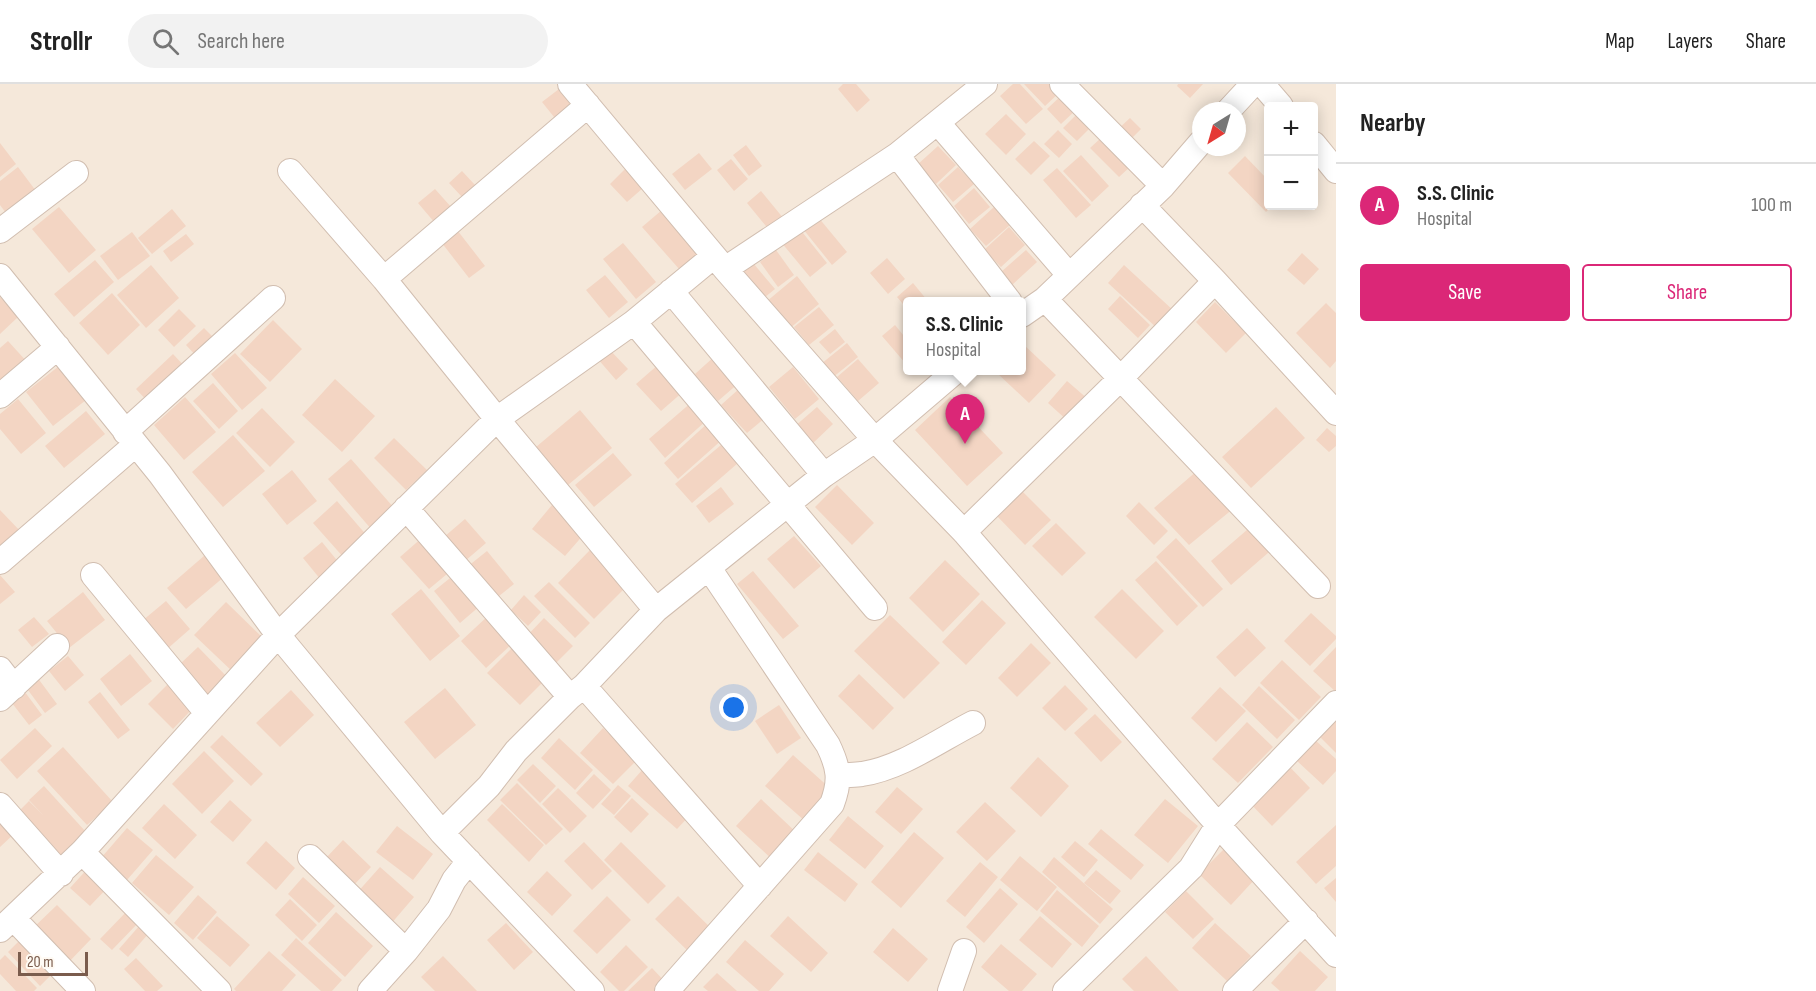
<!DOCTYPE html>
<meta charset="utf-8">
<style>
:root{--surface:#fff;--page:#f2f2f2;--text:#222;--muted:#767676;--line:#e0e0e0;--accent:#db2777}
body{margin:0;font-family:"Sofia Sans Condensed",sans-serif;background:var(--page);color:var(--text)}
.controls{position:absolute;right:18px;top:18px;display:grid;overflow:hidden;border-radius:6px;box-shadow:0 3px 15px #0003}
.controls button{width:54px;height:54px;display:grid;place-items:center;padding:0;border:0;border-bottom:2px solid var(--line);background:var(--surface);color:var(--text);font:30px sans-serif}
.compass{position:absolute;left:1192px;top:18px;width:54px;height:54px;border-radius:50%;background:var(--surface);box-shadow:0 3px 15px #0003;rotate:217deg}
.scale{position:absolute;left:18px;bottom:15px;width:70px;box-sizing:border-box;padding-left:6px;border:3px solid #7a5c4d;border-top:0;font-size:16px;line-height:21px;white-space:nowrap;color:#7a5c4d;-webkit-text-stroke:4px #fffaf3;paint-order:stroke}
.you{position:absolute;left:734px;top:624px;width:21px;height:21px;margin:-15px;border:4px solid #fff;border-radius:50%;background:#1a73e8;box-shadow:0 0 0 9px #1a73e833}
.badge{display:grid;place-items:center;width:39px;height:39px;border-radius:50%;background:var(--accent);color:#fff;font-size:20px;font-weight:700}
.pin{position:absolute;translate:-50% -50px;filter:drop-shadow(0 2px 3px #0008)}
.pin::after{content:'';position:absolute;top:32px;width:21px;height:18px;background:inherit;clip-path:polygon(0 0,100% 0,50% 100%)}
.popup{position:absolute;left:903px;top:213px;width:123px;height:78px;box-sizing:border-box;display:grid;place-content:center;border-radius:6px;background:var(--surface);filter:drop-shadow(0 2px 4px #0005);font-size:20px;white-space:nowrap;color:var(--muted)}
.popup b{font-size:22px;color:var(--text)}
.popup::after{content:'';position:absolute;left:50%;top:100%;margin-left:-12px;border:12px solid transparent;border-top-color:var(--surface)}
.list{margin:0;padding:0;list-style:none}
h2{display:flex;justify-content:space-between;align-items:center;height:78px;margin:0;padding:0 24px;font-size:26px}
h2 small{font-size:20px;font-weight:400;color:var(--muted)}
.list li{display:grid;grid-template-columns:39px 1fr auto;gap:18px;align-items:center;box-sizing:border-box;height:84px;padding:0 24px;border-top:2px solid var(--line)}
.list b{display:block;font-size:22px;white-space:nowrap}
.list p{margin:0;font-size:20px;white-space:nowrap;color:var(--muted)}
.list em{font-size:20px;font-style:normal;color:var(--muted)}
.actions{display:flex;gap:12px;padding:18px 24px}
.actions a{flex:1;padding:14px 0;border:2px solid var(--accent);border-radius:6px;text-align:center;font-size:21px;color:var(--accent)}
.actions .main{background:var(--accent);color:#fff}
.icon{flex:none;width:33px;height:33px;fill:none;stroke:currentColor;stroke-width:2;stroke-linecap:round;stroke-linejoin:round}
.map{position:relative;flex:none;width:1336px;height:907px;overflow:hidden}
header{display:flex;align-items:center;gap:36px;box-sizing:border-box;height:84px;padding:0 30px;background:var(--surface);border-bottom:2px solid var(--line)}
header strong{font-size:28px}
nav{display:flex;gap:33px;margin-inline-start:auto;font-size:21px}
.search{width:420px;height:54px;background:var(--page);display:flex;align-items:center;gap:15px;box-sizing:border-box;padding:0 21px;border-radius:33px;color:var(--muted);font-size:22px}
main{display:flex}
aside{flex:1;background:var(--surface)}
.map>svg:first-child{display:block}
.residential{fill:#f5e8da;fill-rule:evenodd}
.building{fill:#f3d5c3}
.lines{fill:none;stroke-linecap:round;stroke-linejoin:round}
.street-casing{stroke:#d1beb0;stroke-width:26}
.street{stroke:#fff;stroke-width:24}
</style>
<header>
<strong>Strollr</strong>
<div class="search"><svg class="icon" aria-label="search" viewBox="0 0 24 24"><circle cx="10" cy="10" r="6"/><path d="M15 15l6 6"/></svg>Search here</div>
<nav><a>Map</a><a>Layers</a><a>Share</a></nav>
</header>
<main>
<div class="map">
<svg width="1336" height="907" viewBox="0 0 1336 907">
<rect width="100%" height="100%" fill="#fdf6ec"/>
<!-- residential -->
<path class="residential" d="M0 0H1336V907H0ZM1268 22H1314V122H1268ZM1201 27H1237V63H1201ZM908 218H1022V286H908Z"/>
<!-- building -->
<path class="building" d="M843 0H856L870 16 857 28 838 5Z
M1013 0H1020L1043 25 1026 40 1000 12Z
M1024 0H1051L1059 9 1045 22Z
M1178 0H1203L1190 14 1177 2Z
M559 5 575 25 558 38 542 18Z
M1064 9 1078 24 1061 40 1047 25Z
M1082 25 1096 38 1077 57 1063 44Z
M1006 30 1026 50 1006 71 985 50Z
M1130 34 1141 45 1127 59 1115 48Z
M1058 46 1072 60 1059 74 1044 60Z
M1102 53 1131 82 1119 93 1090 64Z
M1034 57 1050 72 1031 91 1015 75Z
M0 59 16 80 0 93Z
M746 61 762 82 749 92 733 71Z
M938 62 956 81 936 100 917 81Z
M699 69 712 85 685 106 672 90Z
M1081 71 1109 102 1092 118 1063 87Z
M1245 72 1268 96V122H1272L1266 128 1228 89Z
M731 75 748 95 734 107 717 86Z
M18 83 39 111 9 133 0 121V97Z
M958 83 974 100 953 118 938 101Z
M1057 84 1091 121 1076 134 1043 96Z
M625 85 643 104 627 118 610 100Z
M462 87 475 101 462 113 449 99Z
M974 104 990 123 969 140 954 122Z
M435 105 452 124 435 139 418 119Z
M761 107 784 135 770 147 747 119Z
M59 123 96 166 69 189 32 145Z
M994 123 1010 141 986 162 970 145Z
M172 125 186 142 152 170 138 154Z
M662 126 699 169 680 186 642 143Z
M818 133 847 168 832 181 803 145Z
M454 142 485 182 469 194 438 154Z
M1009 143 1025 161 1001 183 984 166Z
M799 144 827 179 810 193 781 158Z
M132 148 150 172 118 196 100 172Z
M186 150 194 160 171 178 163 167Z
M623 159 656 198 636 215 603 175Z
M776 166 794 191 778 203 760 178Z
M1026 166 1037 178 1012 201 1001 188Z
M1302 169 1319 185 1304 201 1287 186Z
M887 174 905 195 888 210 870 189Z
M95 176 114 198 74 233 54 210Z
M753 179 775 205 759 218 738 192Z
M151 181 179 214 146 244 117 211Z
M1124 181 1174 227 1158 245 1108 199Z
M605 191 628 218 609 234 586 206Z
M797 192 819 220 789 245 766 218Z
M913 199 927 216 908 218V226L897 213Z
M112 209 140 241 108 271 79 239Z
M1120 212 1150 241 1138 254 1108 225Z
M0 213 18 233 0 250Z
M1215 218 1246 249 1226 269 1196 238Z
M1326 219 1336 229V277L1330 284 1296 249Z
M819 223 834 241 809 261 794 243Z
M179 225 196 242 174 263 158 246Z
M273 236 302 265 270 298 240 270Z
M895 241 908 257V278L906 280 882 252Z
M204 244 218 258 200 276 186 261Z
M835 245 845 258 830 270 819 258Z
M8 257 28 279 0 304V264Z
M847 259 858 273 832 294 821 280Z
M1024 261 1056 291 1029 319 997 289 999 286H1022V263Z
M608 264 628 285 616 296 597 274Z
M235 269 267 304 242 326 211 290Z
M173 270 187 285 150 320 136 305Z
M716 271 740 298 718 317 695 290Z
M858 275 879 299 858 317 837 293Z
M659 280 684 307 661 327 636 300Z
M59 282 86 316 53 342 26 308Z
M793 283 819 315 795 335 769 303Z
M335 295 375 332 342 368 302 331Z
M1067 297 1089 316 1069 338 1048 319Z
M213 299 238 327 219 345 193 317Z
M740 304 766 333 747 349 721 321Z
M185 313 216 348 184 376 154 341Z
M950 313 1003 369 967 402 915 346Z
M18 315 46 349 21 370 0 345V330Z
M693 317 708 335 665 374 649 355Z
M817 323 833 340 811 361 794 343Z
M1276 323 1305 354 1251 404 1222 373Z
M262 324 295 358 270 383 236 349Z
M580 326 612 364 568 401 536 363Z
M86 327 105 350 64 384 45 362Z
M709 338 724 354 678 395 664 379Z
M1327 344 1336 352V362L1329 368 1316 356Z
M233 351 265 387 223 423 192 388Z
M394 354 427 386 406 406 374 374Z
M721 361 738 379 692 419 675 400Z
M613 369 632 391 594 423 575 401Z
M351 375 395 425 372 446 328 395Z
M292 386 317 417 287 441 262 410Z
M1198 386 1234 424 1189 461 1154 424Z
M837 401 874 439 852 461 815 423Z
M721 403 734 420 709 439 696 422Z
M1022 407 1051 436 1025 461 997 432Z
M337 417 369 454 345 475 313 439Z
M1139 418 1168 447 1154 461 1126 432Z
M552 421 585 449 565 472 532 445Z
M0 426 23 450 0 472Z
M465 435 486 459 465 477 444 453Z
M1056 439 1086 469 1062 492 1032 462Z
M1255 439 1275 463 1231 501 1211 477Z
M424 452 453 485 429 505 400 473Z
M794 452 821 482 794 505 767 475Z
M1176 454 1223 505 1203 523 1156 473Z
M322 458 340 480 321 496 303 474Z
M212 465 231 487 186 525 167 504Z
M590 466 627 502 594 535 558 499Z
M487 467 514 500 494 516 467 483Z
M945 476 980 510 943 548 909 514Z
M1156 477 1198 522 1177 542 1135 496Z
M753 487 799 542 783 555 737 500Z
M455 490 481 521 460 539 434 507Z
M0 491 15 508 0 520Z
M549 498 590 539 575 554 534 512Z
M421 505 460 552 430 577 391 530Z
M1122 505 1164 547 1136 575 1094 533Z
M83 508 105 536 69 564 47 537Z
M524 511 541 528 528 542 511 526Z
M982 516 1006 539 966 581 942 558Z
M166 517 190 545 166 566 142 537Z
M226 518 265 556 234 589 194 551Z
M1311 529 1336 552V555L1310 582 1284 557Z
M489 531 514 558 486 584 461 557Z
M890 531 940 579 904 615 854 567Z
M34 533 49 550 32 563 18 546Z
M544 534 573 562 553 582 524 555Z
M1247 544 1266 564 1235 593 1216 573Z
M1031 559 1051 579 1017 613 998 594Z
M198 563 230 596 212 614 179 581Z
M1336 563V608L1313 587Z
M512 564 545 596 520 621 487 589Z
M130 570 152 597 121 622 100 595Z
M68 572 84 591 65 607 49 587Z
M1282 576 1321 613 1299 636 1260 599Z
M859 590 894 624 873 646 838 612Z
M37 593 57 620 45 629 25 602Z
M170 598 195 622 173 645 148 620Z
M19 600 42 631 29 641 5 610Z
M1065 601 1088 625 1065 647 1042 624Z
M1259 602 1295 636 1277 655 1242 621Z
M1220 603 1246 627 1216 658 1191 634Z
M445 604 476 641 435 675 404 638Z
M291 606 314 631 280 663 256 639Z
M100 608 130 646 118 655 88 618Z
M779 621 801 654 777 670 755 637Z
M1095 630 1122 658 1101 678 1074 649Z
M1336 632V669L1318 651Z
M1247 638 1273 663 1238 699 1212 675Z
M35 644 52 662 17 695 0 676Z
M603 644 637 676 613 700 580 669Z
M222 651 263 690 251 702 210 663Z
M559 654 593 686 575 706 541 674Z
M1315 656 1336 675V687L1323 701 1296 676Z
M63 663 113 718 87 741 37 687Z
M204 667 234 697 202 730 172 700Z
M793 671 832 706 805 737 765 702Z
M1038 673 1069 702 1041 733 1010 704Z
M1286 679 1310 704 1272 742 1247 716Z
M533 680 556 702 540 719 517 696Z
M643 685 692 729 677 745 628 702Z
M594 690 611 706 593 725 576 709Z
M517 699 563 745 546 761 500 716Z
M618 701 631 712 614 731 601 720Z
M44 702 86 748 58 778 14 732 29 717 43 731 29 716Z
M897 703 923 725 901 750 875 728Z
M558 704 587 732 570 749 542 720Z
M632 714 649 730 631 749 614 733Z
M761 715 798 750 773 776 736 742Z
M1165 715 1198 742 1168 779 1134 751Z
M230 716 252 736 233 758 210 738Z
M985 718 1016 747 987 777 956 748Z
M164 720 197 751 175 775 142 744Z
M502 720 544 761 529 778 487 736Z
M848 732 884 762 865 785 829 756Z
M0 733 15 749 0 763Z
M1336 741V782L1316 800 1296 778Z
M397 742 433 770 413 796 376 768Z
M127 744 153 766 127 796 101 774Z
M1101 745 1144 781 1131 796 1088 760Z
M914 748 944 774 901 824 871 798Z
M343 756 371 783 353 802 325 775Z
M266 757 295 784 276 806 246 779Z
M1075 757 1098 776 1084 793 1061 773Z
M584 758 612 787 592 806 564 777Z
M621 758 666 802 648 820 604 776Z
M1225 764 1256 794 1231 821 1199 790Z
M818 768 858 800 845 818 804 786Z
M156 771 194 803 169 831 132 799Z
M1020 772 1057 803 1037 827 1000 796Z
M1054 773 1113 825 1100 840 1042 788Z
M980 778 998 793 965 833 946 817Z
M90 782 110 801 90 822 70 804Z
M380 783 414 813 390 841 355 811Z
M1096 786 1121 807 1110 820 1084 799Z
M547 787 572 811 552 832 527 808Z
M303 793 335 822 319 839 288 810Z
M1336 794V818L1324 804Z
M1000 804 1018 820 984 859 966 843Z
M1057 806 1099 842 1082 863 1040 827Z
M1186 807 1214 835 1193 855 1165 828Z
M198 811 217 828 193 856 174 839Z
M607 812 631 836 597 870 573 847Z
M678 812 713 846 690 869 655 835Z
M290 815 317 841 302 857 275 831Z
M57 821 91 855 67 880 32 845Z
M129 825 141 836 112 866 100 855Z
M336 828 373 862 345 893 308 859Z
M217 832 250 861 230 883 197 854Z
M788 832 828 869 811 888 770 852Z
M1040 832 1072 860 1052 884 1019 856Z
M506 839 533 868 514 886 487 856Z
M1215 839 1251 872 1227 897 1192 864Z
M140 841 149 849 128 873 119 865Z
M893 844 928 875 908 898 873 868Z
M22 854 54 888 40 902 8 868Z
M296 854 342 896 332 907H321L281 871Z
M745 856 784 890 769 907H759L726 878Z
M1001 860 1037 890 1022 907H1009L981 883Z
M626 861 648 883 624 907H619L600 888Z
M269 867 296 891 282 907H236L234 905Z
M1300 867 1328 893 1315 907H1280L1271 899Z
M5 871 37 904 34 907H16L0 890V876Z
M443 872 477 907H435L421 893Z
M1146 872 1179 907H1134L1122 895Z
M136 874 163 902 157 907H145L124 885Z
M652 884 669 902 664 907H628Z
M717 889 737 907H708L703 903Z"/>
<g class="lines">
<!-- street casing -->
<g class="street-casing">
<path id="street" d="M570 0 725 185 875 356 964 448 1218 741 1336 871
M1062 0 1163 102
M1262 0 1281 22
M1228 27 1253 0
M938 39 1069 191
M1314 60 1336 87
M897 71 985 0
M290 87 384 195 497 335 656 526
M1142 121 1215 197 1336 329
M0 147 76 89
M725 185 897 71 1010 218
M0 192 160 390 278 551 442 749 592 907
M384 195 588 21
M671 207 824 391
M1045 215 1318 502
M1022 231 1045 215 1163 102 1201 58
M634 238 875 524
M0 312 58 263
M125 348 273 214
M406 424 570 613
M964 448 1120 295 1215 197
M0 478 135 361
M93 491 207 629
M0 585 14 603
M584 602 760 802
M0 615 57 562
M838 692C846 691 854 691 862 690 901 684 938 657 973 639
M0 721 61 790
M442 749 489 702 516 667 570 613 584 602 656 526 824 391 875 356 957 286
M82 768 219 907
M310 773 406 867
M13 834 83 907
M0 846 82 768 278 551 497 335 634 238 714 172
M370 907 406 867 439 825 454 796 469 777
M667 907 832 720C841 696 839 684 828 661L709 484
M950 907 964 867
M1065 907 1191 784 1218 741 1336 619
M1235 907 1306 837"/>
</g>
<!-- street -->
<use href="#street" class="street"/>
</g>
</svg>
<div class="controls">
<button>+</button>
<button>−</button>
</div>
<svg class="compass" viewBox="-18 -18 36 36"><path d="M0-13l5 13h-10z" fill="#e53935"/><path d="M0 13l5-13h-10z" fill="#767676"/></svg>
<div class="scale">20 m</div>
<div class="you"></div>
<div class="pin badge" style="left:965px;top:360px">A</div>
<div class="popup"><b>S.S. Clinic</b>Hospital</div>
</div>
<aside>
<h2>Nearby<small></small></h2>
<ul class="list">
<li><span class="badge">A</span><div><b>S.S. Clinic</b><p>Hospital</p></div><em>100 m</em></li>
</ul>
<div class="actions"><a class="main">Save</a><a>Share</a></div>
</aside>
</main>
